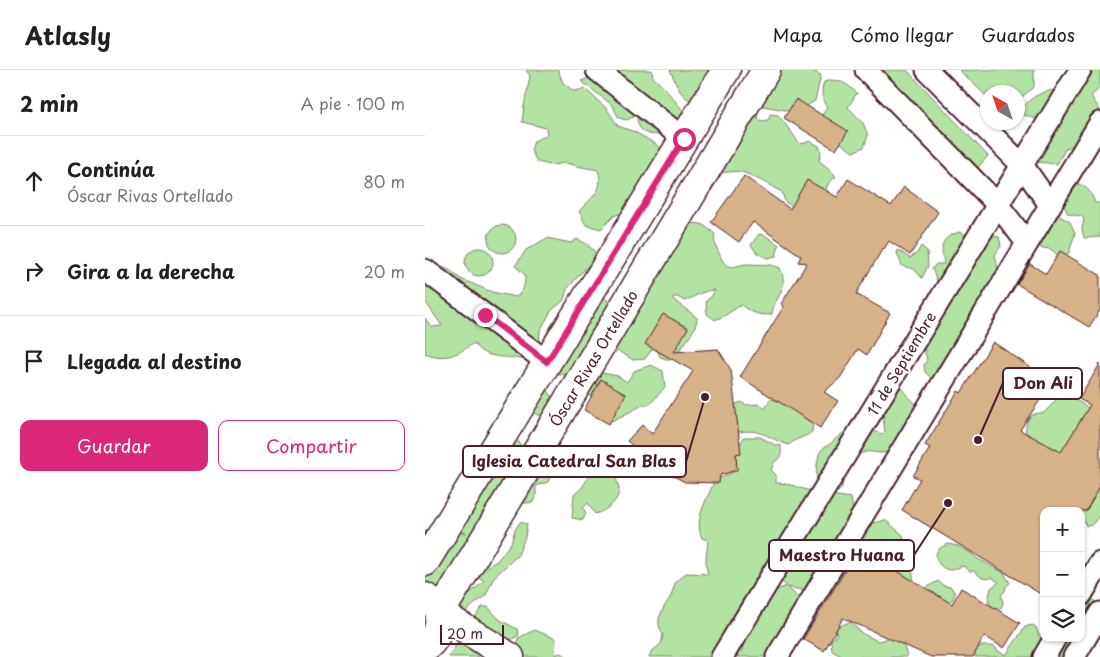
<!DOCTYPE html>
<html lang="es">
<meta charset="utf-8">
<style>
:root{--surface:#fff;--page:#f6f6f6;--text:#202124;--muted:#757577;--line:#e0e0e0;--accent:#db2777}
body{margin:0;font-family:"Playpen Sans",sans-serif;background:var(--page);color:var(--text)}
.controls{position:absolute;right:15px;bottom:15px;display:grid;overflow:hidden;border-radius:10px;box-shadow:0 1px 4px #0004}
.controls button{width:45px;height:45px;display:grid;place-items:center;padding:0;border:0;border-bottom:1px solid var(--line);background:var(--surface);color:var(--text);font:25px sans-serif}
.compass{position:absolute;left:555px;top:15px;width:45px;height:45px;border-radius:50%;background:var(--surface);box-shadow:0 1px 4px #0004;rotate:320deg}
.scale{position:absolute;left:15px;bottom:12px;width:64px;box-sizing:border-box;padding-left:5px;border:2px solid #4a1f2b;border-top:0;font-size:14px;line-height:18px;white-space:nowrap;color:#4a1f2b;-webkit-text-stroke:4px #fff;paint-order:stroke}
.stop{position:absolute;width:15px;height:15px;margin:-11px;border:4px solid #db2777;border-radius:50%;background:#fff}
.stop.end{background:#db2777;border-color:#fff;box-shadow:0 1px 5px #0008}
.list{margin:0;padding:0;list-style:none}
h2{display:flex;justify-content:space-between;align-items:center;height:65px;margin:0;padding:0 20px;font-size:21px}
h2 small{font-size:16px;font-weight:400;color:var(--muted)}
.list li{display:grid;grid-template-columns:32px 1fr auto;gap:15px;align-items:center;box-sizing:border-box;height:90px;padding:0 20px;border-top:1px solid var(--line)}
.list b{display:block;font-size:19px;white-space:nowrap}
.list p{margin:0;font-size:16px;white-space:nowrap;color:var(--muted)}
.list em{font-size:16px;font-style:normal;color:var(--muted)}
.actions{display:flex;gap:10px;padding:15px 20px}
.actions a{flex:1;padding:11px 0;border:1px solid var(--accent);border-radius:10px;text-align:center;font-size:18px;color:var(--accent)}
.actions .main{background:var(--accent);color:#fff}
.icon{flex:none;width:28px;height:28px;fill:none;stroke:currentColor;stroke-width:2;stroke-linecap:round;stroke-linejoin:round}
.map{position:relative;flex:none;width:675px;height:587px;overflow:hidden}
header{display:flex;align-items:center;gap:30px;box-sizing:border-box;height:70px;padding:0 25px;background:var(--surface);border-bottom:1px solid var(--line)}
header strong{font-size:24px}
nav{display:flex;gap:28px;margin-inline-start:auto;font-size:18px}
main{display:flex}
aside{flex:1;background:var(--surface)}
.map>svg:first-child{display:block}
.green{fill:#b2e3a3;stroke:#7e8167}
.building{fill:#d7b188;stroke:#4a1f2b}
.lines{fill:none;stroke-linecap:round;stroke-linejoin:round}
.street-casing{stroke:#4a1f2b;stroke-width:25}
.secondary-casing{stroke:#4a1f2b;stroke-width:31}
.street{stroke:#fff;stroke-width:21}
.secondary{stroke:#fff;stroke-width:28}
.route{stroke:#db2777;stroke-width:6}
.labels{text-anchor:middle;dominant-baseline:central;stroke-width:4.5;stroke-linejoin:round;paint-order:stroke}
.street-label{font-size:15px;fill:#4a1f2b;stroke:#fff}
.leader{fill:none;stroke:#4a1f2b;stroke-width:2}
.callout-dot{fill:#4a1f2b;stroke:#fff;stroke-width:2}
.callout{fill:#fff;stroke:#4a1f2b;stroke-width:2}
.callout-label{font-size:16px;text-anchor:middle;font-weight:bold;fill:#4a1f2b}
</style>
<header>
<strong>Atlasly</strong>
<nav><a>Mapa</a><a>Cómo llegar</a><a>Guardados</a></nav>
</header>
<main>
<aside>
<h2>2 min<small>A pie · 100 m</small></h2>
<ul class="list">
<li><svg class="icon" aria-label="ahead" viewBox="0 0 24 24"><path d="M12 20V5M6 11l6-6 6 6"/></svg><div><b>Continúa</b><p>Óscar Rivas Ortellado</p></div><em>80 m</em></li>
<li><svg class="icon" aria-label="right" viewBox="0 0 24 24"><path d="M7 20v-9h11M14 6l5 5-5 5"/></svg><div><b>Gira a la derecha</b></div><em>20 m</em></li>
<li><svg class="icon" aria-label="arrive" viewBox="0 0 24 24"><path d="M6 21V4h12l-3 4 3 4H6"/></svg><div><b>Llegada al destino</b></div></li>
</ul>
<div class="actions"><a class="main">Guardar</a><a>Compartir</a></div>
</aside>
<div class="map">
<svg width="675" height="587" viewBox="0 0 675 587">
<rect width="100%" height="100%" fill="#fff"/>
<filter id="ink" filterUnits="userSpaceOnUse"><feTurbulence type="fractalNoise" baseFrequency=".02" numOctaves="2"/><feDisplacementMap in="SourceGraphic" scale="10" xChannelSelector="R" yChannelSelector="G"/><feConvolveMatrix kernelMatrix="1 2 1 2 8 2 1 2 1" color-interpolation-filters="sRGB"/></filter>
<g filter="url(#ink)">
<!-- green -->
<path class="green" d="M101 0H133L138 13 149 21 160 19 182 39 193 56 210 62 229 73 236 78 247 92 216 150 196 143 189 146 176 159 161 155 154 141C166 128 180 120 173 100L152 96 141 93 126 95 112 92 106 80 109 71 122 65 121 58 97 52 99 36 105 6Z
M170 0H227L228 7C244 21 255 38 269 54 252 60 212 79 212 45L202 50 194 48 187 35 156 11 164 8Z
M245 0H313L315 2 309 10 305 23 284 38C256 28 257 27 245 0Z
M354 0H385L396 5 390 31 371 42 338 36V27Z
M453 0H482L563 86 549 102Z
M534 0H609V17L593 30 592 22H562V27Z
M651 0H675V18L666 26 675 40 668 48 663 72 641 78 632 94 611 92 607 68 618 51 593 43C607 25 616 21 638 19Z
M405 10C417 10 423 15 432 23L423 37 438 53 443 65 439 77 428 82 417 74 408 70 396 47 402 37C396 30 396 21 399 12Z
M329 42 332 45 333 50 340 51 344 49 345 44 353 45C357 51 370 65 372 71L377 74 385 71 394 76 396 83 394 91 406 100 411 107 404 112 401 119 406 125 370 138 360 132 357 122C344 115 331 107 317 102 309 100 299 104 288 102Z
M649 113C661 115 666 121 670 133H675V167L659 168 657 159 659 149 656 146 643 144C639 138 639 133 636 127Z
M629 143 645 152 650 163 644 183 634 188C629 180 625 178 616 178L606 166Z
M266 153 277 154 290 164C288 171 291 176 294 183 303 206 310 193 325 194 336 195 345 193 355 198 365 222 349 226 347 244 337 247 324 242 316 235L299 246 290 250 282 244 281 231 286 227 290 220C274 221 272 227 259 231L253 227H248V229C256 237 265 241 272 248 272 261 254 281 245 290L235 287 230 275 220 289 208 290 193 281 145 306 129 303 126 279 120 266C126 256 134 240 145 234 154 229 167 227 177 224L189 238Z
M63 169a14 14 0 1 1 28 0a14 14 0 1 1-28 0Z
M534 162C547 168 560 163 574 167L576 176 570 185 573 200 567 206 572 228 517 309H507L500 302 499 295 502 290 498 274 502 260 512 259 513 254 507 252 513 213 507 199 511 194H519C516 175 514 169 534 162Z
M334 164 341 166 354 175 351 186 342 188 332 183 326 175Z
M122 168 146 173 152 169 162 174 170 182 169 190 155 204 142 219 139 230 126 241 115 261 114 280 102 291C85 284 59 292 49 273 31 285 21 291 0 283V248L6 257 17 256 0 231V201L9 193 26 201 36 209 67 222 91 227C99 221 100 215 100 205L90 196 101 180Z
M496 176 502 181 503 196 497 208 489 199 477 196 472 183 473 180 485 188 492 183Z
M40 192a14 14 0 1 1 28 0a14 14 0 1 1-28 0Z
M226 295 238 301 240 317 225 334 218 335 187 351C175 342 170 329 159 320L172 302 193 306 202 312 209 301Z
M114 315 123 320 129 331 123 343 116 347 108 342Z
M475 317C481 325 488 330 495 338L476 378C470 379 463 383 456 383 451 383 446 381 440 382 425 385 418 405 417 418L413 422 398 419 396 421C389 406 391 399 394 384 396 378 401 377 405 374 415 365 428 352 442 357 447 358 451 362 456 365L460 362C456 338 456 331 475 317Z
M641 324 664 338 634 386 601 367C600 354 601 342 619 343L632 329Z
M345 329 355 331 388 353 387 362C379 368 371 368 364 375 343 369 338 358 314 362L307 350V336L316 332 321 335 334 334 340 339Z
M89 365 103 386 20 524 0 521V500L24 461 41 463 28 453Z
M319 367H335L352 376 356 375V387L349 392 346 400 351 405V413C365 413 376 419 390 422L387 436 333 527 362 516 351 508 367 488 370 476 397 431 406 425 426 428 428 440 444 454 460 450 478 465 490 514 476 526 439 528 429 523 422 515 399 525 363 517 374 529 371 555 361 587H305L306 582 317 581 318 572 316 556 298 587H224L226 582 236 574 238 565 234 556V548L239 537 246 526 251 511 261 503 283 504C279 491 282 484 283 470L277 468C268 449 283 428 290 410L311 401 307 398 309 394 313 377Z
M120 390 129 397 123 412 111 416V425L108 432 79 436Z
M177 402 190 405C191 409 193 414 194 418 195 431 181 441 170 444L163 433 158 438 161 443 158 450 147 448 149 424C165 414 156 406 177 402Z
M675 411V447H673L667 455 661 456 656 444Z
M95 452 102 454 100 467 93 485 69 507 61 525 41 541 32 540 37 522 43 525 59 511 52 506 63 496 72 491 86 473 90 460Z
M523 474 533 476 547 484 553 489 579 503 585 513 581 516 580 521 576 525 578 533 576 538H569L563 531 566 518 574 512 566 507 563 509 557 508 549 501H544L538 496C534 497 530 499 526 500 519 501 510 492 511 484 512 479 518 476 523 474Z
M656 508 665 526 675 537 651 587H550V579L556 576H569L573 581 581 585 600 557 607 555 611 557 614 566 619 561V568H656Z
M513 511 519 516 526 517 530 523 527 530 510 540 497 520Z
M57 537H63L75 550 92 559 94 565 86 570 48 550Z
M425 552 438 564 453 571 464 568 478 572 482 587H418L407 581 406 570 411 566 412 557Z
M110 560 131 569 130 585 135 583 144 587H96L91 582 93 568Z
M32 573 48 581 53 587H24Z"/>
<!-- building -->
<path class="building" d="M371 29 423 61 411 80 359 48Z
M319 106 365 139 382 110 412 127 423 109 466 136 479 117 513 142 485 185 464 171 459 179 458 178 431 224 465 243 442 285 433 279 415 308 399 322 413 331 395 358 315 307 359 236 356 234 382 193 373 192 376 186 328 152 314 172 286 152Z
M635 181 675 205V240L664 257 592 214 605 194 621 204Z
M238 244 263 258 249 282 293 279 306 300 316 383 311 384 312 400 295 405 294 413 260 412 216 389 218 384 202 371 217 355 227 364 268 301 220 274Z
M568 272 627 312 595 360 636 382 665 335 654 329 675 294V416L661 441H619V526L477 440 495 409 488 406 505 378 500 375 533 321 536 323Z
M176 309 201 324 184 354 159 340Z
M434 478 527 534 536 518 595 553 579 578 559 566 548 587H506L418 548 399 581 378 569Z"/>
<g class="lines">
<!-- street casing -->
<g class="street-casing">
<path id="street" d="M172 0 259 69
M441 0 573 135 602 173
M502 0 597 95 625 135
M0 200 122 292
M656 525 675 493
M297 587 655 0
M352 587 675 53
M619 587 630 568
M649 587 675 543"/>
</g>
<!-- secondary casing -->
<g class="secondary-casing">
<path id="secondary" d="M0 492 301 0
M0 527 10 533 15 543 85 587
M0 577C13 570 15 556 15 543L341 0"/>
</g>
<!-- street -->
<use href="#street" class="street"/>
<!-- secondary -->
<use href="#secondary" class="secondary"/>
</g>
</g>
<g class="lines" filter="url(#ink)">
<!-- route -->
<path class="route" d="M60 245 122 292 259 69"/>
</g>
<g class="labels">
<!-- street labels -->
<g class="street-label">
<text transform="translate(168 288) rotate(-59)">Óscar Rivas Ortellado</text>
<text transform="translate(476 293) rotate(-59)">11 de Septiembre</text>
</g>
</g>
<!-- callouts -->
<path class="leader" d="M553 370L578 313M280 327L261 392M523 433L489 485"/>
<g class="callout-dot">
<circle cx="553" cy="370" r="5"/>
<circle cx="280" cy="327" r="5"/>
<circle cx="523" cy="433" r="5"/>
</g>
<g class="callout">
<rect x="578" y="298" width="79" height="31" rx="5"/>
<rect x="38" y="376" width="223" height="31" rx="5"/>
<rect x="344" y="470" width="145" height="31" rx="5"/>
</g>
<g class="callout-label">
<text x="618" y="319">Don Ali</text>
<text x="149" y="397">Iglesia Catedral San Blas</text>
<text x="417" y="491">Maestro Huana</text>
</g>
</svg>
<div class="controls">
<button>+</button>
<button>−</button>
<button><svg class="icon" aria-label="layers" viewBox="0 0 24 24"><path d="M12 4l9 5-9 5-9-5zM3 14l9 5 9-5"/></svg></button>
</div>
<svg class="compass" viewBox="-18 -18 36 36"><path d="M0-13l5 13h-10z" fill="#e53935"/><path d="M0 13l5-13h-10z" fill="#757577"/></svg>
<div class="scale">20 m</div>
<div class="stop" style="left:259px;top:69px"></div>
<div class="stop end" style="left:60px;top:245px"></div>
</div>
</main>
